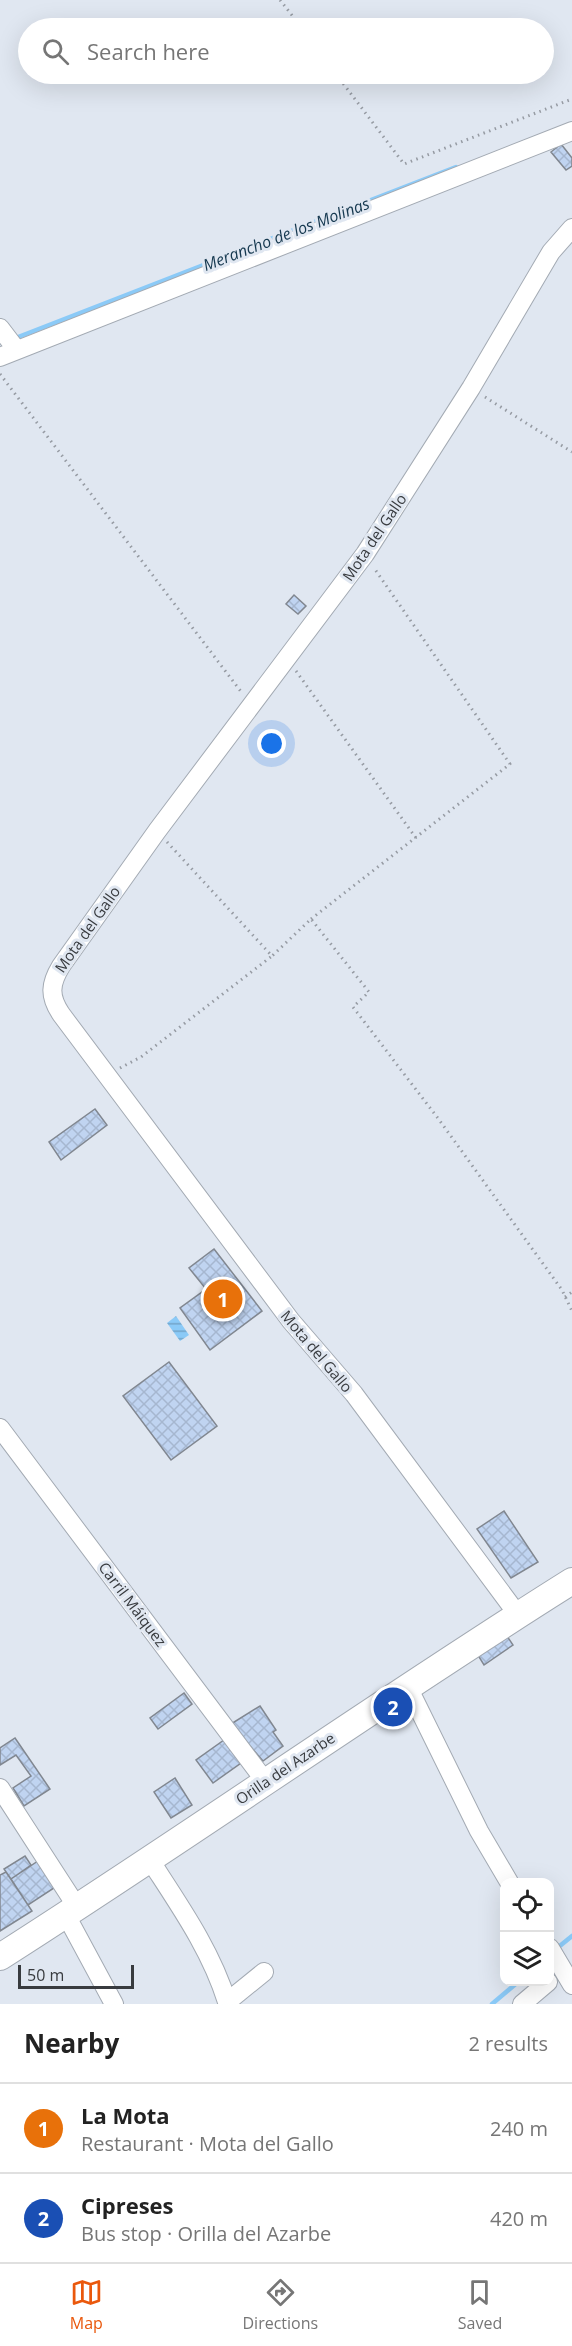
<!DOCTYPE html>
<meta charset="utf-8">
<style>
:root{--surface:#fff;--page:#f6f6f6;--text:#222;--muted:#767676;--line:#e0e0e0;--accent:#ea580c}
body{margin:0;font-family:"Open Sans",sans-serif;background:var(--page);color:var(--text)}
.controls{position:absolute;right:18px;bottom:18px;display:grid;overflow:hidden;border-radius:12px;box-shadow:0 6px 24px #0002}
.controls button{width:54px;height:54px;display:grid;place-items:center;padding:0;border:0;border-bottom:2px solid var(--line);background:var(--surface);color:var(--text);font:30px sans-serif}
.scale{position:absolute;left:18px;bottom:15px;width:116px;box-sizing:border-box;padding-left:6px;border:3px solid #383b3f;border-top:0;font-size:16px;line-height:21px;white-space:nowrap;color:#383b3f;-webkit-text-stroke:4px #e0e7f1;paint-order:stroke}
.you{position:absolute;left:272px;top:744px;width:21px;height:21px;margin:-15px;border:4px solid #fff;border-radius:50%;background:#1a73e8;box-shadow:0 0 0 9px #1a73e833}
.badge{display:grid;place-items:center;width:39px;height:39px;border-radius:50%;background:var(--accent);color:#fff;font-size:20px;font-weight:700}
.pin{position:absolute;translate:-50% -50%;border:3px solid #fff;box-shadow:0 2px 6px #0006}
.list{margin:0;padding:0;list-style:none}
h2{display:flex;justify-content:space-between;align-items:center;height:78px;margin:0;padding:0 24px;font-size:26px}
h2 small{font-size:20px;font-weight:400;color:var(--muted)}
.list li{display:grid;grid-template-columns:39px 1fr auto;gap:18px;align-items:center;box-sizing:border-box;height:90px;padding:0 24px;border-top:2px solid var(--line)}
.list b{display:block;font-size:22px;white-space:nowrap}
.list p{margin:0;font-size:20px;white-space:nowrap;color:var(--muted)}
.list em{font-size:20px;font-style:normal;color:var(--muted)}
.icon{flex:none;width:33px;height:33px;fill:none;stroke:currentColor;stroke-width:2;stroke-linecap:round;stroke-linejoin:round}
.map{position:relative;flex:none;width:572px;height:2004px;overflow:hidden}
.search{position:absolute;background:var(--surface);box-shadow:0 6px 24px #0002;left:18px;right:18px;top:18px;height:66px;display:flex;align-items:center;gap:15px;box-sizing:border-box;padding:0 21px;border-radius:33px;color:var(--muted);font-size:22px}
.sheet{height:258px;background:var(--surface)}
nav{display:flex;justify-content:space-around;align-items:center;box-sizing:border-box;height:84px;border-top:2px solid var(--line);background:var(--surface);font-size:16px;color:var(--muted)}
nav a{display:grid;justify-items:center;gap:3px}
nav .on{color:var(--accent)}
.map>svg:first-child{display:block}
.water{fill:url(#water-rules)}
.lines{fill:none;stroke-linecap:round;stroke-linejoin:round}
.stream{stroke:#8bcaf7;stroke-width:4.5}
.building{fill:url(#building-cross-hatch);stroke:#818790;stroke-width:1.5}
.minor-casing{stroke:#a3aab3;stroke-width:20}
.secondary-casing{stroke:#a3aab3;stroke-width:28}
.path{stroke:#969ba3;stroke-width:3;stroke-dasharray:1.5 4.5;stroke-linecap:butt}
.minor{stroke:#fff;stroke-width:18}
.secondary{stroke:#fff;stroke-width:26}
.labels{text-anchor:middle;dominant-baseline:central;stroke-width:6;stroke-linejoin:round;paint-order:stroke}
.street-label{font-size:15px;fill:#383b3f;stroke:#e0e7f1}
.water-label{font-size:16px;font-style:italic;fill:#15384f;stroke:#e0e7f1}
</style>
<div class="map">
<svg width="572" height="2004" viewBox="0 0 572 2004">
<defs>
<pattern id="water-rules" width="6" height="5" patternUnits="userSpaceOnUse" patternTransform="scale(1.5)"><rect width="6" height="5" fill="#8bcaf7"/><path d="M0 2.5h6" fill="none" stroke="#73a5c9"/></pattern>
<pattern id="building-cross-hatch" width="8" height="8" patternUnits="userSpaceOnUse" patternTransform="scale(1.5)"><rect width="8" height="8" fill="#c0d4f1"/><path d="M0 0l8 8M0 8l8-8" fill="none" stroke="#a6b7d0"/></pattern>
</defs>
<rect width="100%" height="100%" fill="#e0e7f1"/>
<!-- water -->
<path class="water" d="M176 1316 189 1335 180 1341 167 1323Z"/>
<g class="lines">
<!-- stream -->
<path class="stream" d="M13 339 456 167
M556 1949 572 1936
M492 2004 518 1982"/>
</g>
<!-- building -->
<path class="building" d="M561 144 572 158V166L566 170 551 152Z
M294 595 306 606 298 614 286 604Z
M95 1109 107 1125 61 1160 49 1142Z
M214 1249 262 1311 210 1350 180 1308 206 1289 189 1268Z
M169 1362 217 1426 171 1460 123 1396Z
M504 1511 538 1562 511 1578 477 1529Z
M505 1633 513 1645 484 1665 476 1652Z
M184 1693 192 1704 158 1729 150 1718Z
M260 1706 276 1730 273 1732 283 1746 263 1761 231 1724Z
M15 1738 50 1789 24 1806 13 1788 31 1776 16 1755 0 1765V1748Z
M224 1740 241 1763 213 1783 196 1760Z
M175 1778 192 1805 171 1818 154 1792Z
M25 1856 31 1865 11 1879 4 1869Z
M41 1859 57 1886 28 1905 11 1879Z
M6 1872 32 1911 0 1931V1875Z"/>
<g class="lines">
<!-- minor casing -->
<g class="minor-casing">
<path id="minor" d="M0 328 16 349
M0 357 572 131
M0 1428 265 1781
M518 1615 354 1394 291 1321 61 1014C49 996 50 984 61 966L157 831 365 554 471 388 551 252 572 228
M408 1687 479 1831 509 1882
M0 1788 77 1907
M150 1860C179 1905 211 1950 227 2002L264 1972
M66 1915 114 2004
M550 1948 572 1985
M522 2004 548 1982"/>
</g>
<!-- secondary casing -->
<g class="secondary-casing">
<path id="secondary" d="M0 1957C193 1834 379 1702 572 1581"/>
</g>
<!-- path -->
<path class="path" d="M280 0 302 28
M336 74 404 164 572 99
M0 374 242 693
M485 397 572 452
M296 671 416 838
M167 842 272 956 311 919 369 992 353 1007 440 1121 562 1290 572 1311
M311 919 510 764 374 568
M120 1068 141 1057 272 956
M565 1297 572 1292"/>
<!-- minor -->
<use href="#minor" class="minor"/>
<!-- secondary -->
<use href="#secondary" class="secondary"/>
</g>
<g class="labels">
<!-- street labels -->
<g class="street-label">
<text transform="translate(374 537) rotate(-56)">Mota del Gallo</text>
<text transform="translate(87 929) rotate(-55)">Mota del Gallo</text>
<text transform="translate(317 1351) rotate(50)">Mota del Gallo</text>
<text transform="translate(133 1604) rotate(53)">Carril Máiquez</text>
<text transform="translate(285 1768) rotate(-34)">Orilla del Azarbe</text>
</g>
<!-- water labels -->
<g class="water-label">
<text transform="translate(286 234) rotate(-21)">Merancho de los Molinas</text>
</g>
</g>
</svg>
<div class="controls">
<button><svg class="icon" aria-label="locate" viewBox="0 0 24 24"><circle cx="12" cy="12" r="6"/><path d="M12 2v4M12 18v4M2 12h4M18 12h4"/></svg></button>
<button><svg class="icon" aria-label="layers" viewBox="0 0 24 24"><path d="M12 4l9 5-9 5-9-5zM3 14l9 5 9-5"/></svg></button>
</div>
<div class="scale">50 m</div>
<div class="you"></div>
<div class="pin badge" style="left:223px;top:1299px;background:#e8710a">1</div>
<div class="pin badge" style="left:393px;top:1707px;background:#1a4fb4">2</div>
<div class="search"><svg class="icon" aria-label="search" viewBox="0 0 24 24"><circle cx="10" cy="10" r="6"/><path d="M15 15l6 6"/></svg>Search here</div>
</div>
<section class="sheet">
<h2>Nearby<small>2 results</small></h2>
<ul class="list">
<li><span class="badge" style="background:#e8710a">1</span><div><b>La Mota</b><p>Restaurant · Mota del Gallo</p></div><em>240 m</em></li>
<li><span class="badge" style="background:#1a4fb4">2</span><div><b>Cipreses</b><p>Bus stop · Orilla del Azarbe</p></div><em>420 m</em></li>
</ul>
</section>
<nav>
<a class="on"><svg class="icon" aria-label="map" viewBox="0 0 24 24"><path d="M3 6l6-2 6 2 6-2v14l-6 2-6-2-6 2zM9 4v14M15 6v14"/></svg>Map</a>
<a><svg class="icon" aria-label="directions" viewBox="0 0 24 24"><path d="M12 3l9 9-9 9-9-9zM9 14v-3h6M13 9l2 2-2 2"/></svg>Directions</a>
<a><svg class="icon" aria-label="saved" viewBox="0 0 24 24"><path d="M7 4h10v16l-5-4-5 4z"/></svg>Saved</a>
</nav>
